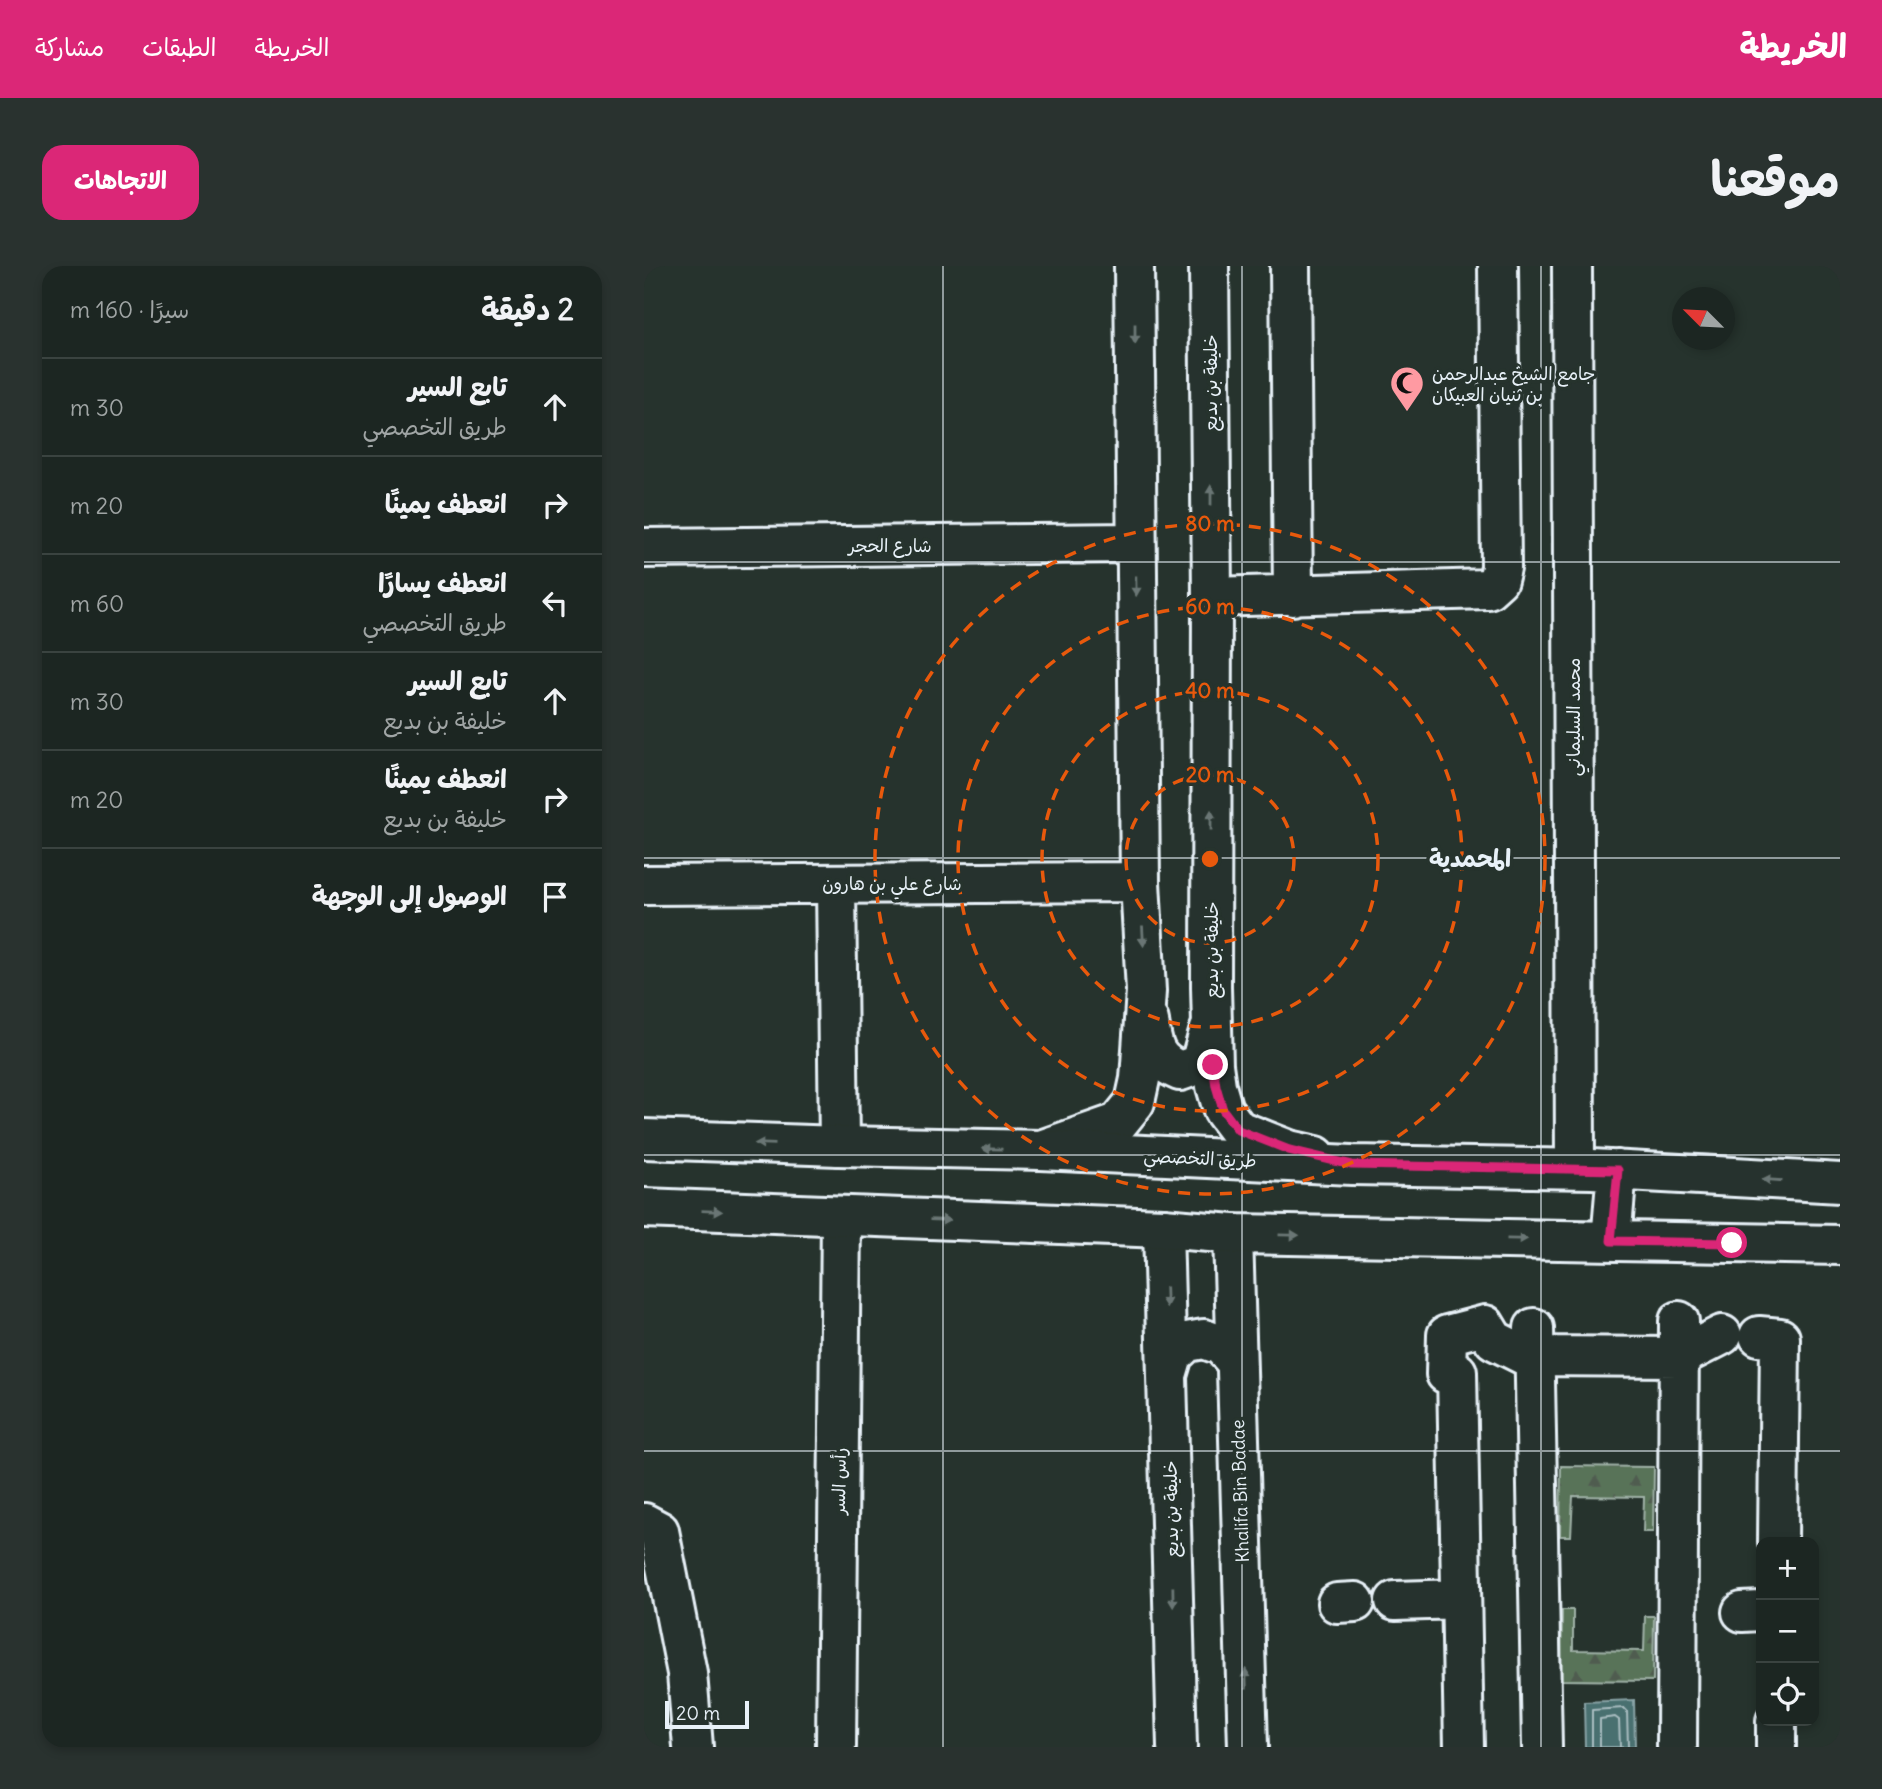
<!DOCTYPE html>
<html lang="ar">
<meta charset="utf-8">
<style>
:root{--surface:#1c2622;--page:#29322f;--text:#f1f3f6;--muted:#a0a5a5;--line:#3a4340;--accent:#db2777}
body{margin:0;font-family:Delius,"Playpen Sans Arabic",sans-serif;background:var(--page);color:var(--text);direction:rtl}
.controls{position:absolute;right:21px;bottom:21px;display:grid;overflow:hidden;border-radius:14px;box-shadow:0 4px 10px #0003}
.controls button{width:63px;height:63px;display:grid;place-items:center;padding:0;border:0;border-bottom:2px solid var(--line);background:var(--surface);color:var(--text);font:35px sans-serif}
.compass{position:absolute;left:1028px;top:21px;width:63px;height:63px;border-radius:50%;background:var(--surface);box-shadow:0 4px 10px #0003;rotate:294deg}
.scale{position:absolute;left:21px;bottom:18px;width:84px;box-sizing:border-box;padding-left:7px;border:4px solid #e8f1f8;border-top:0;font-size:19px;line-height:24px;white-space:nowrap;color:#e8f1f8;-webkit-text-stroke:5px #26332d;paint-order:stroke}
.stop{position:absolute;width:21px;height:21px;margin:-16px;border:5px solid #db2777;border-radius:50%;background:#fff}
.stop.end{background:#db2777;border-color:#fff;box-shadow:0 2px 7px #0008}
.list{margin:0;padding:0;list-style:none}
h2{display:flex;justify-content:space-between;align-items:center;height:91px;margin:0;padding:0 28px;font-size:30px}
h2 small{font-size:23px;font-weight:400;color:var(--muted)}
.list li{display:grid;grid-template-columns:46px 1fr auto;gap:21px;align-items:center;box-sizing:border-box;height:98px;padding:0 28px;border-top:2px solid var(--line)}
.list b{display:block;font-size:26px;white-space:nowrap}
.list p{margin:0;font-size:23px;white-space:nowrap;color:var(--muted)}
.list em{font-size:23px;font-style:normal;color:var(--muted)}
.icon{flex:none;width:38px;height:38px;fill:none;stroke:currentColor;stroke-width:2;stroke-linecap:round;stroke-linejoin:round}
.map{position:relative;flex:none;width:1196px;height:1481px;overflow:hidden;direction:ltr;border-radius:21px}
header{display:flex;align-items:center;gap:42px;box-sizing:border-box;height:98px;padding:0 35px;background:var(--accent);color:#fff}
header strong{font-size:33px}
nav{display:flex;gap:38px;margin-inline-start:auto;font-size:24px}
.intro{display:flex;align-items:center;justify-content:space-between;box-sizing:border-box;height:168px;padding:0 42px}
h1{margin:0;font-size:49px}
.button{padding:18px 32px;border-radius:21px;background:var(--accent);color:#fff;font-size:24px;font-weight:700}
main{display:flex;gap:42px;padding:0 42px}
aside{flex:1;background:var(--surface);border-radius:21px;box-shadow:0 4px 10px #0003}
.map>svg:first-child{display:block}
.forest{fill:url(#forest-firs);stroke:#a0b2a8;stroke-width:2}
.water{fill:#4a6f6f;stroke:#89a3a6;stroke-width:2}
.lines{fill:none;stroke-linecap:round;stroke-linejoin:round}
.shore{stroke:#a9bdc1;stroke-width:2}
.minor-casing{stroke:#e8f1f8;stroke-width:44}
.major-casing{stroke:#e8f1f8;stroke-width:44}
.minor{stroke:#26332d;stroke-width:38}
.major{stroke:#26332d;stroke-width:38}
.oneway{fill:#6a7674}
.route{stroke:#db2777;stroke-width:9}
.grid{fill:none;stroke:#e8f1f8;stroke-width:2;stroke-opacity:0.55}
.ring{fill:none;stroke:#e8590c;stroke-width:3.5;stroke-dasharray:12 9}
.labels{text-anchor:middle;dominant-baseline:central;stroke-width:7;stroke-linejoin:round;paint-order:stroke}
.poi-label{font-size:18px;fill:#e8f1f8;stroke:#26332d;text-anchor:start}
.street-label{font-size:18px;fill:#e8f1f8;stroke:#26332d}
.district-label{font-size:24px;font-weight:bold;fill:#e8f1f8;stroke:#26332d}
.centre{fill:#e8590c;stroke:#26332d;stroke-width:3.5}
.ring-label{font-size:21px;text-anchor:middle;font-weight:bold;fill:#e8590c;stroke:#26332d;stroke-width:7;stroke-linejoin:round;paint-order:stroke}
</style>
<header>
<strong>الخريطة</strong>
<nav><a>الخريطة</a><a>الطبقات</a><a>مشاركة</a></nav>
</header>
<div class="intro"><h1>موقعنا</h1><a class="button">الاتجاهات</a></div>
<main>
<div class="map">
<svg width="1196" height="1481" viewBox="0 0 1196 1481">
<defs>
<pattern id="forest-firs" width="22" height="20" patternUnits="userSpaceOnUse" patternTransform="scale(1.75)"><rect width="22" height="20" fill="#597358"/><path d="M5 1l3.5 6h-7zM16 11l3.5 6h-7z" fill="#4f5b50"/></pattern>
</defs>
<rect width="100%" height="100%" fill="#26332d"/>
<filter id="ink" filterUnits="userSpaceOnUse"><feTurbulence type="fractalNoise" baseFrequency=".0143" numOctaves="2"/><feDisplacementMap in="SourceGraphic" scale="14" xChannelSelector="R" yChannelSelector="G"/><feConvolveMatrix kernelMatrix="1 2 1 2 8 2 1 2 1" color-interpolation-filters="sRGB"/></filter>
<g filter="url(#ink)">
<!-- forest -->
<path class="forest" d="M917 1200 1010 1201 1009 1266H999L1000 1231 929 1230 927 1270H916Z
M918 1344H929V1384L1000 1385 1001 1350H1010L1009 1415 917 1414Z"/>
<!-- water -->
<path class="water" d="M990 1434 991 1481H941L940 1436Z"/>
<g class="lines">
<!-- shore -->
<path class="shore" d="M948 1481V1444L980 1442 983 1445 984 1481
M956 1481V1453L971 1451 975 1454 976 1481"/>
<!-- minor casing -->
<g class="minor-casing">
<path id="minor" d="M565 0 568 331 567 721 569 799 572 820 579 844 594 864 645 884 672 890
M646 0 649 330
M928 0 931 902
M0 282 491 277
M568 331 844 323 854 314 857 302 854 0
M192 618 195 880
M0 619 496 616
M505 755C508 781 511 795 536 805L556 798 566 763
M397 884 474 857 491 836 496 813 502 725 496 616 490 0
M519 962 533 1481
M589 968 604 1481
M890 1062 898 1481
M1115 1070 1136 1072 1134 1276
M524 1106 529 1089 543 1076 560 1073 577 1079 592 1096
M0 1257 15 1265 43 1407 49 1481
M751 1335 817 1333
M693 1337 711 1336
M1098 1346 1117 1345
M192 1481 197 950
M820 1481 813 1106 802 1108 803 1069 841 1059 850 1074 880 1089 890 1090 1035 1091 1078 1069
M1033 1481 1035 1055
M1132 1481V1455"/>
</g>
<!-- major casing -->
<g class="major-casing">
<path id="major" d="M0 873 195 880 397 884 708 899 948 903 1196 917
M0 942 519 962 589 968 1196 979
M967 975 973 904"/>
</g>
<!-- minor -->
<use href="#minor" class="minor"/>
<!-- major -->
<use href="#major" class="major"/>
</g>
<!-- one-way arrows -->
<defs><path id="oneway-solid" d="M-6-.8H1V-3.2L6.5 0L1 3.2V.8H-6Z" transform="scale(1.75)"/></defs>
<g class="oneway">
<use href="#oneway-solid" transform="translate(491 68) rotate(90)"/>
<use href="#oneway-solid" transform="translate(567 229) rotate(-90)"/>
<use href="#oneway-solid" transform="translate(492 320) rotate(89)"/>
<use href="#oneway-solid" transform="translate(567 554) rotate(-90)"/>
<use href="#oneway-solid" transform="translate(499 670) rotate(87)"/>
<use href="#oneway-solid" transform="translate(121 878) rotate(-178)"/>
<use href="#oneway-solid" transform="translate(348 883) rotate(-179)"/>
<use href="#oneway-solid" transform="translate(1128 914) rotate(-176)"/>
<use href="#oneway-solid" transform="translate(68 945) rotate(2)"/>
<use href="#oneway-solid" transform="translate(296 954) rotate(2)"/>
<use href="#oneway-solid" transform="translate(645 969) rotate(1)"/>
<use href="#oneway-solid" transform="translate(873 973) rotate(1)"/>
<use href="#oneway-solid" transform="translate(522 1031) rotate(88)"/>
<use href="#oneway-solid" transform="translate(529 1331) rotate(89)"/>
<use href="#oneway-solid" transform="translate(602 1413) rotate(-92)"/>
</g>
</g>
<g class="lines" filter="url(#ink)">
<!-- route -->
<path class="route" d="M569 799 572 820 579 844 594 864 645 884 708 899 974 904 967 975 1088 977"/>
</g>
<!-- grid -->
<path class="grid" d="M299 0V1481M598 0V1481M897 0V1481M0 296H1196M0 592H1196M0 889H1196M0 1185H1196"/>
<!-- distance rings -->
<g class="ring">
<circle cx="566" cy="593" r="84"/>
<circle cx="566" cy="593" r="168"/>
<circle cx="566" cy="593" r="252"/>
<circle cx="566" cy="593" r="335"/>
</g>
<!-- icons -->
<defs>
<g id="mosque-pin" transform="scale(1.75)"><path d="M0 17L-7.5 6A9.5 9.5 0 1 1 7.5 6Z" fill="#ff9aa2" stroke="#26332d"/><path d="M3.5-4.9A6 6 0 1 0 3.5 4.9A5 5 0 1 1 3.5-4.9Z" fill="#111"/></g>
</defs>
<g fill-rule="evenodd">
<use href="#mosque-pin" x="763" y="117"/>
</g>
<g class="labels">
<!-- poi labels -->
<g class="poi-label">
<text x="788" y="107">جامع الشيخ عبدالرحمن<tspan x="788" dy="21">بن ثنيان العبيكان</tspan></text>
</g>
<!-- street labels -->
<g class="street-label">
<text transform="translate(566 117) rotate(-90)">خليفة بن بديع</text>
<text x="246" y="279">شارع الحجر</text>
<text transform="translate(929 451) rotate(-90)">محمد السليماني</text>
<text x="248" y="617">شارع علي بن هارون</text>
<text transform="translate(567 684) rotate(-90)">خليفة بن بديع</text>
<text transform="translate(556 892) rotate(3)">طريق التخصصي</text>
<text transform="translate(195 1215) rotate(-89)">رأس السر</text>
<text transform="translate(596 1225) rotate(-92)">Khalifa Bin Badae</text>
<text transform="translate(527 1243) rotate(-91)">خليفة بن بديع</text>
</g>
<!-- district labels -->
<g class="district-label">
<text x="826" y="592">المحمدية</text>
</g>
</g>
<circle cx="566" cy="593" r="10" class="centre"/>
<g class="ring-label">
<text x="566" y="265">80 m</text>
<text x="566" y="348">60 m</text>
<text x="566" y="432">40 m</text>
<text x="566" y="516">20 m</text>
</g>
</svg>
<div class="controls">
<button>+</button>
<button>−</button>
<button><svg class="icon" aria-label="locate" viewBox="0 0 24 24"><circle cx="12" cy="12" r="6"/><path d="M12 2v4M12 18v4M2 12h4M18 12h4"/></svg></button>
</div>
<svg class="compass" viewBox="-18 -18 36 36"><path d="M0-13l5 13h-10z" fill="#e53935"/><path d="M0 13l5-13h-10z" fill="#a0a5a5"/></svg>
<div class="scale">20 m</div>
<div class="stop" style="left:1088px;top:977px"></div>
<div class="stop end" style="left:569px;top:799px"></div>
</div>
<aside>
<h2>2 دقيقة<small>سيرًا · 160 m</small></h2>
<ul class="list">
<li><svg class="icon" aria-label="ahead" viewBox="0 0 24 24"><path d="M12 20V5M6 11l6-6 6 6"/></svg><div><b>تابع السير</b><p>طريق التخصصي</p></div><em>30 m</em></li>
<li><svg class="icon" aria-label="right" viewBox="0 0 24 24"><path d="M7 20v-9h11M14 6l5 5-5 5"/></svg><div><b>انعطف يمينًا</b></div><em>20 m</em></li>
<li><svg class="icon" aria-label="left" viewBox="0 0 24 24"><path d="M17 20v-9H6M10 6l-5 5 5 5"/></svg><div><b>انعطف يسارًا</b><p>طريق التخصصي</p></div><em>60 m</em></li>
<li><svg class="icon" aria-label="ahead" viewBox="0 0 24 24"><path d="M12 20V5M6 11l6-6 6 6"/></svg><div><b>تابع السير</b><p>خليفة بن بديع</p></div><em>30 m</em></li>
<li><svg class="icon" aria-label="right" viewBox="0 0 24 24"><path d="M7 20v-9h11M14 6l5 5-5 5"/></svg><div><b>انعطف يمينًا</b><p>خليفة بن بديع</p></div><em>20 m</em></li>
<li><svg class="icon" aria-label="arrive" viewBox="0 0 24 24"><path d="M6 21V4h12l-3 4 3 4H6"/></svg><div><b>الوصول إلى الوجهة</b></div></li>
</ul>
</aside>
</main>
